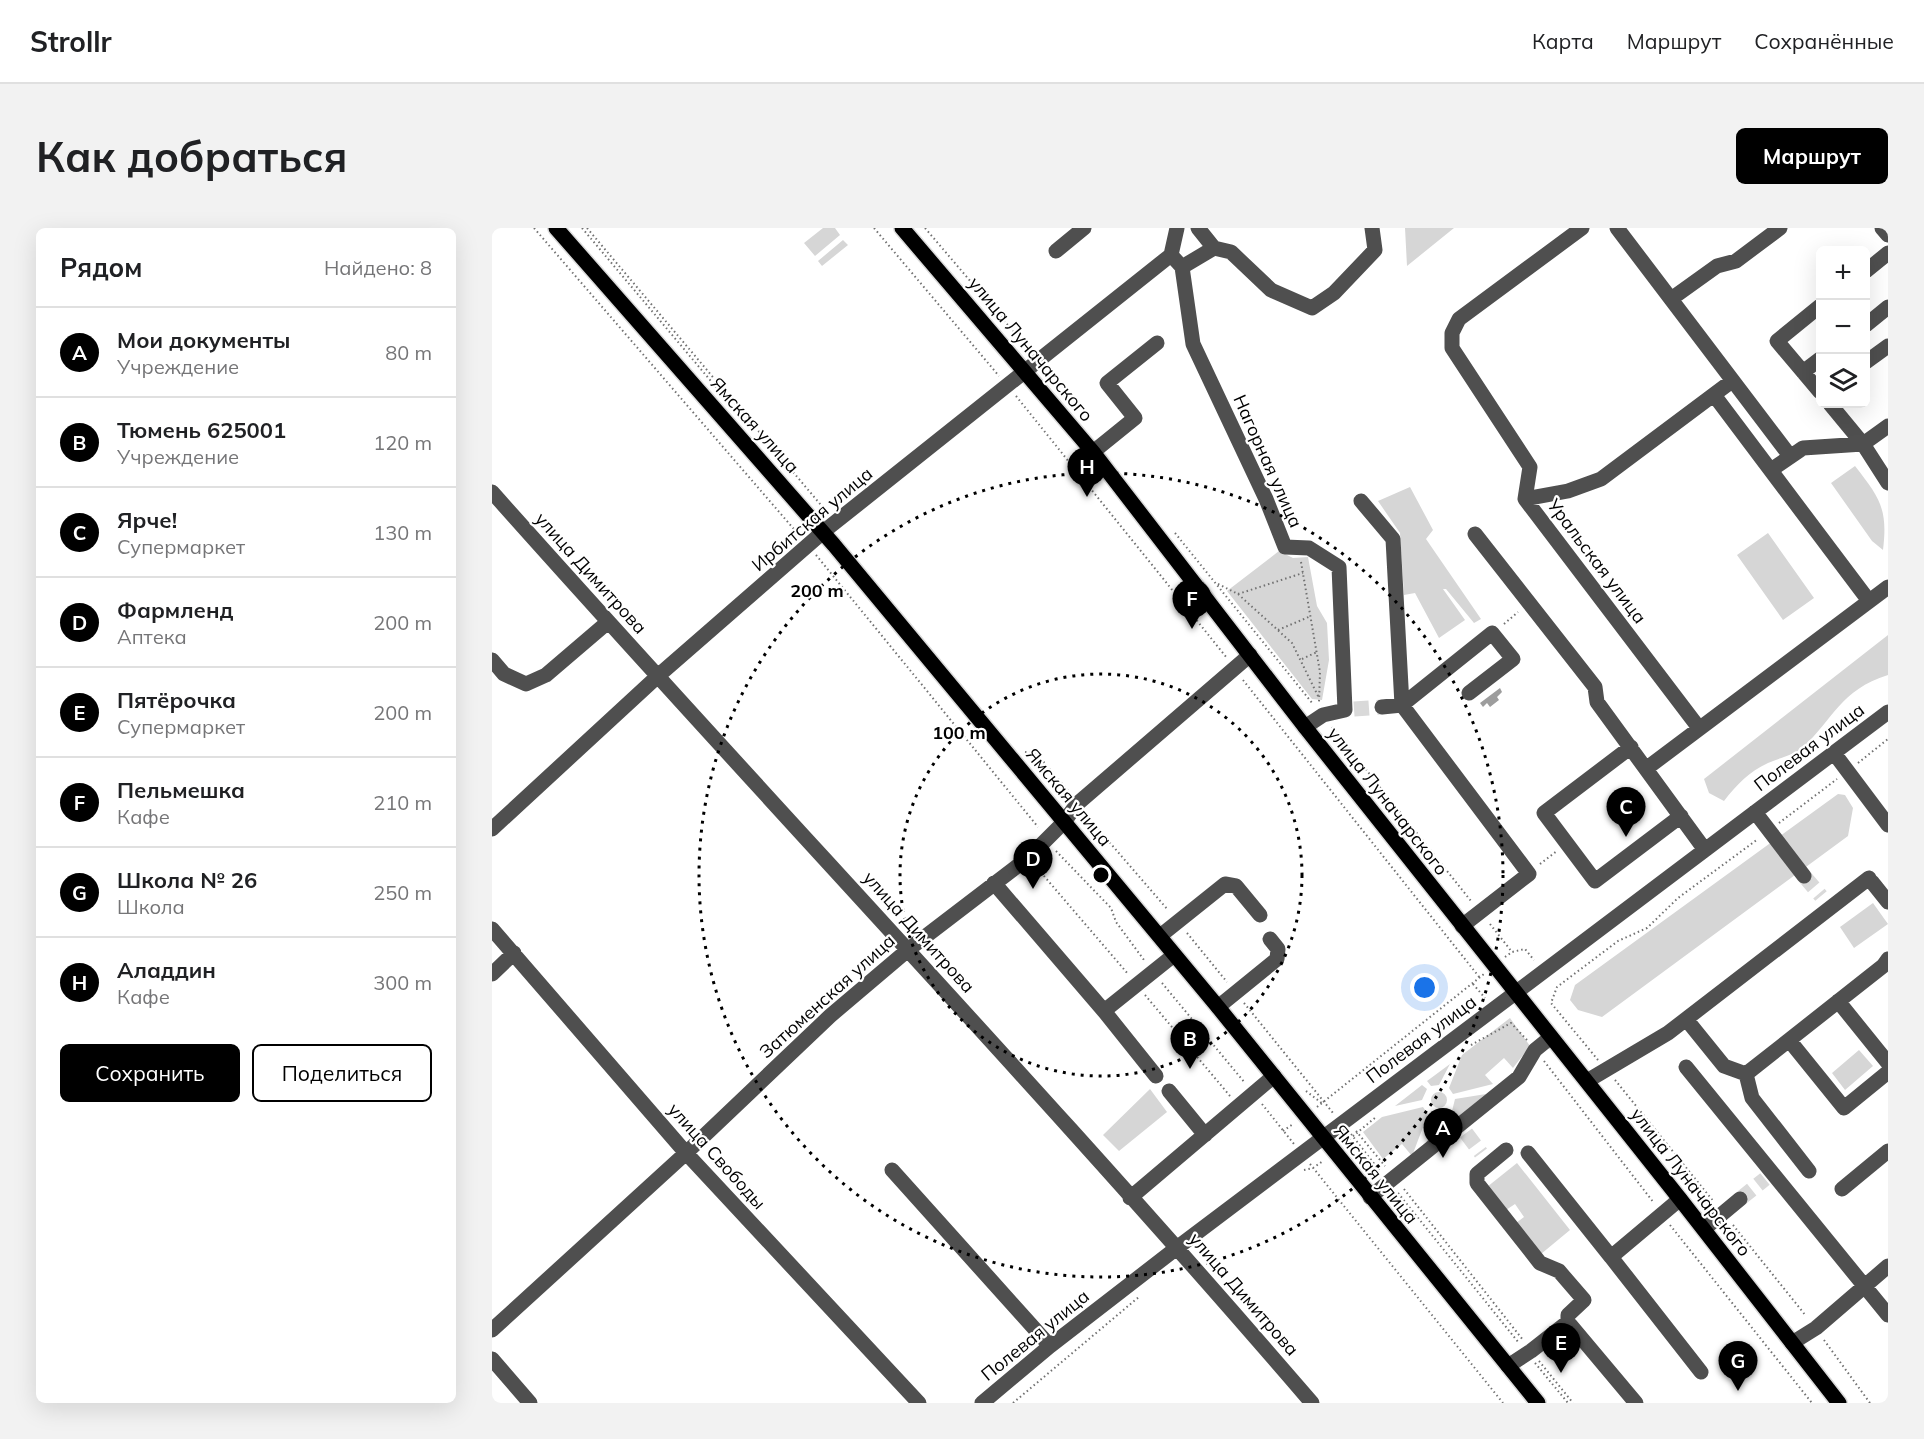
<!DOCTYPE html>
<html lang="ru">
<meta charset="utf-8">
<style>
:root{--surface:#fff;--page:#f2f2f2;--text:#202124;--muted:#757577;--line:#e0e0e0;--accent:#000}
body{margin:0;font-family:Mulish,sans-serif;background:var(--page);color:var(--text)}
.controls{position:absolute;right:18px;top:18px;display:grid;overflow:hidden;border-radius:9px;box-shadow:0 6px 24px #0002}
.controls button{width:54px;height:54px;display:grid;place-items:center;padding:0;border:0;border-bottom:2px solid var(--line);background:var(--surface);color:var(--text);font:30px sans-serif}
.you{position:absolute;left:933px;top:760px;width:21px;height:21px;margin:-15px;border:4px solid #fff;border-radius:50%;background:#1a73e8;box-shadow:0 0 0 9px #1a73e833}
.badge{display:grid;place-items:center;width:39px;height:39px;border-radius:50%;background:var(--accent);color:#fff;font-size:20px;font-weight:700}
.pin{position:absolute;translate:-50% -50px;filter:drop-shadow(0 2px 3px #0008)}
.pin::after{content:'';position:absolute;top:32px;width:21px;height:18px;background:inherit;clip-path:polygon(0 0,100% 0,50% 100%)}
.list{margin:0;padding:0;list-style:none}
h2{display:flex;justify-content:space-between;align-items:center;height:78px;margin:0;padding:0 24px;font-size:26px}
h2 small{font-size:20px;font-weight:400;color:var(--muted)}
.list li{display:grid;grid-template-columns:39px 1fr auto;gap:18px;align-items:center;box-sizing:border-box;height:90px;padding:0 24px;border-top:2px solid var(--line)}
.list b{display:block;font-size:22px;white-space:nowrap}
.list p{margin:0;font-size:20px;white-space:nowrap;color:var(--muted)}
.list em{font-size:20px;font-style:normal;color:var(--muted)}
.actions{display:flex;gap:12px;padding:18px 24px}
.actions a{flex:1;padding:14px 0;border:2px solid var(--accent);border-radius:9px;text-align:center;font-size:21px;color:var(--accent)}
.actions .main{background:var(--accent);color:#fff}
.icon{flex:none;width:33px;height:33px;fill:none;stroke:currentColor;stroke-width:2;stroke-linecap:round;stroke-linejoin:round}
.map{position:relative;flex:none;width:1396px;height:1175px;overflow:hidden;border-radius:9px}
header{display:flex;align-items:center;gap:36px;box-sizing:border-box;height:84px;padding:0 30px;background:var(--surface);border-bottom:2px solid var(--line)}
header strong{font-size:28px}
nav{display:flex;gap:33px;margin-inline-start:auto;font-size:21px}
.intro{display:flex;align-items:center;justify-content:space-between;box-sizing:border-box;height:144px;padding:0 36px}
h1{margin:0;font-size:42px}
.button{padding:15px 27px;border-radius:9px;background:var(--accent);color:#fff;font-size:21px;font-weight:700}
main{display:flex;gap:36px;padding:0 36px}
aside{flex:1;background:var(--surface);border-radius:9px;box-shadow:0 6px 24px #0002}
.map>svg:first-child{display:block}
.green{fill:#d6d6d6}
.water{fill:#9d9d9d}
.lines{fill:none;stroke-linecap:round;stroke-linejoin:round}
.minor-tunnel{stroke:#d9d9d9;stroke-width:15;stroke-dasharray:15 8;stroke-linecap:butt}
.major-casing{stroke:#dbdbdb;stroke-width:18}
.path{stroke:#717171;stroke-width:2;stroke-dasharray:1.5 3;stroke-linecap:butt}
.minor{stroke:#4f4f4f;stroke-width:15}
.major{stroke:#000;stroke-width:15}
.ring{fill:none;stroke:#000;stroke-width:3;stroke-dasharray:3 6}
.labels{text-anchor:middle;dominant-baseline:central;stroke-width:4.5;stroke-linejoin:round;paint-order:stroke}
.street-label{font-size:18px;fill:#000;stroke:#fff}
.centre{fill:#000;stroke:#fff;stroke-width:3}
.ring-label{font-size:18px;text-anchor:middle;font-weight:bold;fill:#000;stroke:#fff;stroke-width:4.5;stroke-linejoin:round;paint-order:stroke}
</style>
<header>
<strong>Strollr</strong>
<nav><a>Карта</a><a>Маршрут</a><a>Сохранённые</a></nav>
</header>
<div class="intro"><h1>Как добраться</h1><a class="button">Маршрут</a></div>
<main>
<aside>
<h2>Рядом<small>Найдено: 8</small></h2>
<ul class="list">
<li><span class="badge">A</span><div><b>Мои документы</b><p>Учреждение</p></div><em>80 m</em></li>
<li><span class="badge">B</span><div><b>Тюмень 625001</b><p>Учреждение</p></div><em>120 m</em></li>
<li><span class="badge">C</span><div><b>Ярче!</b><p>Супермаркет</p></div><em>130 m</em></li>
<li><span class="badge">D</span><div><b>Фармленд</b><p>Аптека</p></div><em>200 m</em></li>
<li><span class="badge">E</span><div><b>Пятёрочка</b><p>Супермаркет</p></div><em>200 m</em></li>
<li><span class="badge">F</span><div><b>Пельмешка</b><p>Кафе</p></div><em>210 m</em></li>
<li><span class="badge">G</span><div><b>Школа № 26</b><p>Школа</p></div><em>250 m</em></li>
<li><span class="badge">H</span><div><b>Аладдин</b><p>Кафе</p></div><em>300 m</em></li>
</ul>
<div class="actions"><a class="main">Сохранить</a><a>Поделиться</a></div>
</aside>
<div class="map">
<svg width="1396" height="1175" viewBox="0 0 1396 1175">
<rect width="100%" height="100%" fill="#fff"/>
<!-- green -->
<path class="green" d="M331 0H343L348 7 323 28 312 15Z
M913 0H962L915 38Z
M351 12 356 17 330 38 326 33Z
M1363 238C1388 270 1396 281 1391 322L1380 313 1339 255Z
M918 259 941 302 934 311 989 391 982 395 954 361H951L973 392 947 410 923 365 912 367 908 305 886 273Z
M1276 305 1322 370 1291 392 1245 327Z
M787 323 801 330 816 329 825 378 835 395 837 432 830 472 820 471 735 363Z
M1396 407V447C1348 462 1342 491 1310 520 1302 527 1287 530 1276 535 1257 544 1245 556 1232 573L1217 565 1212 551Z
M1346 566 1353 567 1361 580 1356 608 1110 789 1086 782 1078 772 1083 757Z
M1381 675 1396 696 1362 720 1348 699Z
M1018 790 1038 818 1021 840 1012 830 993 847 1001 856 961 866 957 860 970 827Z
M1367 822 1381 838 1353 862 1340 845Z
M958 836 947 857 939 858 935 853Z
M930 857 935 861 930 872 903 878Z
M658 861 675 884 627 923 611 907Z
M939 872a8 8 0 1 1 16 0a8 8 0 1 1-16 0Z
M994 866 965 890 960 883 963 871Z
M931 879 936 886 920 928 910 916 891 931 871 904 890 889Z
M956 887 960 894 934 915 945 890Z
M1025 935 1078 1002 1049 1026 1024 995 1032 989 1023 976 1014 982 995 959Z"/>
<!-- water -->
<path class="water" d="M1008 460 1010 464 1005 469 1007 472 998 479 995 475 991 479 988 475Z"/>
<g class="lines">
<!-- minor-tunnel -->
<path class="minor-tunnel" d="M862 481 890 479
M1312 648 1329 668
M974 905 989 925
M1248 971 1273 951"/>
<!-- major casing -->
<g class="major-casing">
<path id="major" d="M64 0 342 317 726 779 1046 1175
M410 0 601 224 813 499 1188 971 1347 1175"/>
</g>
<!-- path -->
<path class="path" d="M42 0 307 307
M90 0 229 165
M95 0 334 283
M382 0 507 148
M433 0 538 123
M524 168 735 430
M683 305 821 476
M324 327 546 599
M809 334 828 444 827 474
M726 356 746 366 800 415 827 470
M746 366 811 345
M1012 396 1026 384
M786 402 819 388
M810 431 825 424
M751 452 988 750
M840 499 979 673
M533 524 544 525 578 565
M1366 535 1396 511
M594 587 676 682
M1287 595 1345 551
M564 623 619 680 624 694 652 732
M1048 636 1065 623
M546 641 636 746
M998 696 1020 724
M695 705 735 754
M1013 729 1020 724 1033 721 1042 732
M670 755 753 855
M981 756 993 770
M653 767 738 868
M752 775 841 885
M979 817 1019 795 1035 812
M1106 832 1059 775 1065 759 1126 713 1155 700 1186 670 1266 611
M1052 833 1162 975
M1123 852 1222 974
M814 863 831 876
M770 876 802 916
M825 879 992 746
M791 903 801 896
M864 903 893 938
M859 906 887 942
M854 914 884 889
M818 936 1011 1175
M812 942 821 940 831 933
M912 961 1031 1112
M906 965 1027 1115
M1178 997 1320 1175
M1241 997 1314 1088
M708 1027 715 1016
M1332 1112 1378 1175
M1047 1133 1081 1175
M1043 1135 1076 1175
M521 1175 648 1068"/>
<!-- minor -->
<path class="minor" d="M685 0 679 27 690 39 701 116 774 271 793 319 817 320 847 339 853 482 831 487 813 499
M1090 0 967 91 960 105V120L1038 239 1033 271 1207 500
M1125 0 1298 228
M1390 0 1396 7
M722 20 739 24 779 62 820 80 842 65 883 22 880 0
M564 23 592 0
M690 39 722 20 706 0
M1374 43 1396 25
M1179 71 1225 38 1244 33 1288 0
M1328 78 1285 113 1328 164
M1374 97 1396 79
M1374 134 1396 118
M1311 144 1328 131
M1222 167 1377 373
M1338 176 1371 216 1396 255
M601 224 643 190 615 155 665 115
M1279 242 1311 220 1371 216 1396 198
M0 264C271 569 554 865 820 1175
M1033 271 1076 263 1109 251 1240 153
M869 273 901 311 910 477 1037 646 970 698
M983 306 1103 459 1105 474 1213 622
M0 432 12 446 34 456 54 447 116 394
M890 479 910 477 1000 405 1021 431 977 465
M1139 519 1052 585 1103 653 1189 588
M1342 525 1396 597
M1155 540 1396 359
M1263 584 1312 648
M0 601 167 447 331 304 679 27
M1380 654 1396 674
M502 655 612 783
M0 701 194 925 427 1175
M668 708 733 656 744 658 768 687
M0 746 22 725
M1346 773 1396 835
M726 779 785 731 786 721 778 711
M1194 791 1232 838 1254 846 1391 738 1396 731
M1297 812 1352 880 1396 844
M1194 839 1396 1087
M1254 846 1260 870 1317 943
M664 848 612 783 682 727
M1095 853 1176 805 1377 650
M677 863 713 907
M1014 922 985 946V955L1048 1035 1067 1043 1092 1072 1076 1087V1094L1039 1123 1016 1138
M1036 925 1119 1029
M400 942 558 1118
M1350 961 1396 923
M878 969 1027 849 1043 822 1059 809
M638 970 782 848
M1188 971 1119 1029 1209 1144
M1212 1001 1248 971
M1076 1094 1144 1175
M0 1102 194 925 338 788 417 721 536 630 572 594 585 576 758 427
M1300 1115 1324 1100 1396 1038
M0 1131 38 1175
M490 1175 558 1118 686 1019 1396 484"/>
<!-- major -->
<use href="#major" class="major"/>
</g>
<!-- distance rings -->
<g class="ring">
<circle cx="609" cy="647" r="201"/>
<circle cx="609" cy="647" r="402"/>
</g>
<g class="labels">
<!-- street labels -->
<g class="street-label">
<text transform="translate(539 121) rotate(50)">улица Луначарского</text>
<text transform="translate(263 197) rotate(48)">Ямская улица</text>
<text transform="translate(776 233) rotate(66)">Нагорная улица</text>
<text transform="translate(320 291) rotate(-40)">Ирбитская улица</text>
<text transform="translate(1105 333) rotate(53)">Уральская улица</text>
<text transform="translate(99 345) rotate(48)">улица Димитрова</text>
<text transform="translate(1317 519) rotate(-37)">Полевая улица</text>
<text transform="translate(577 569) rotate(50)">Ямская улица</text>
<text transform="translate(896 573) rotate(52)">улица Луначарского</text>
<text transform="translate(427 704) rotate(48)">улица Димитрова</text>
<text transform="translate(335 768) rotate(-42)">Затюменская улица</text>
<text transform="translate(929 811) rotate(-37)">Полевая улица</text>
<text transform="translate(225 928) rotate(48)">улица Свободы</text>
<text transform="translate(884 946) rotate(51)">Ямская улица</text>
<text transform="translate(1199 954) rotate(52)">улица Луначарского</text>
<text transform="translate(752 1066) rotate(49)">улица Димитрова</text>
<text transform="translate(543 1107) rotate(-39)">Полевая улица</text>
</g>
</g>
<circle cx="609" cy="647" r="9" class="centre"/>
<g class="ring-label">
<text x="325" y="369">200 m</text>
<text x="467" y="511">100 m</text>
</g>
</svg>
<div class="controls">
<button>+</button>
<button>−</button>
<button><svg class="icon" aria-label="layers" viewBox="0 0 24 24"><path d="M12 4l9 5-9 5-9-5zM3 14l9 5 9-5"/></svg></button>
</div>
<div class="you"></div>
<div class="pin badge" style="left:951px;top:930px">A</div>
<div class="pin badge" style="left:698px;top:841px">B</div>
<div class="pin badge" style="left:1134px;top:609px">C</div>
<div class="pin badge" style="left:541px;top:661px">D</div>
<div class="pin badge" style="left:1069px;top:1145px">E</div>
<div class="pin badge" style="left:700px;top:401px">F</div>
<div class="pin badge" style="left:1246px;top:1163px">G</div>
<div class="pin badge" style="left:595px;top:269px">H</div>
</div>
</main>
